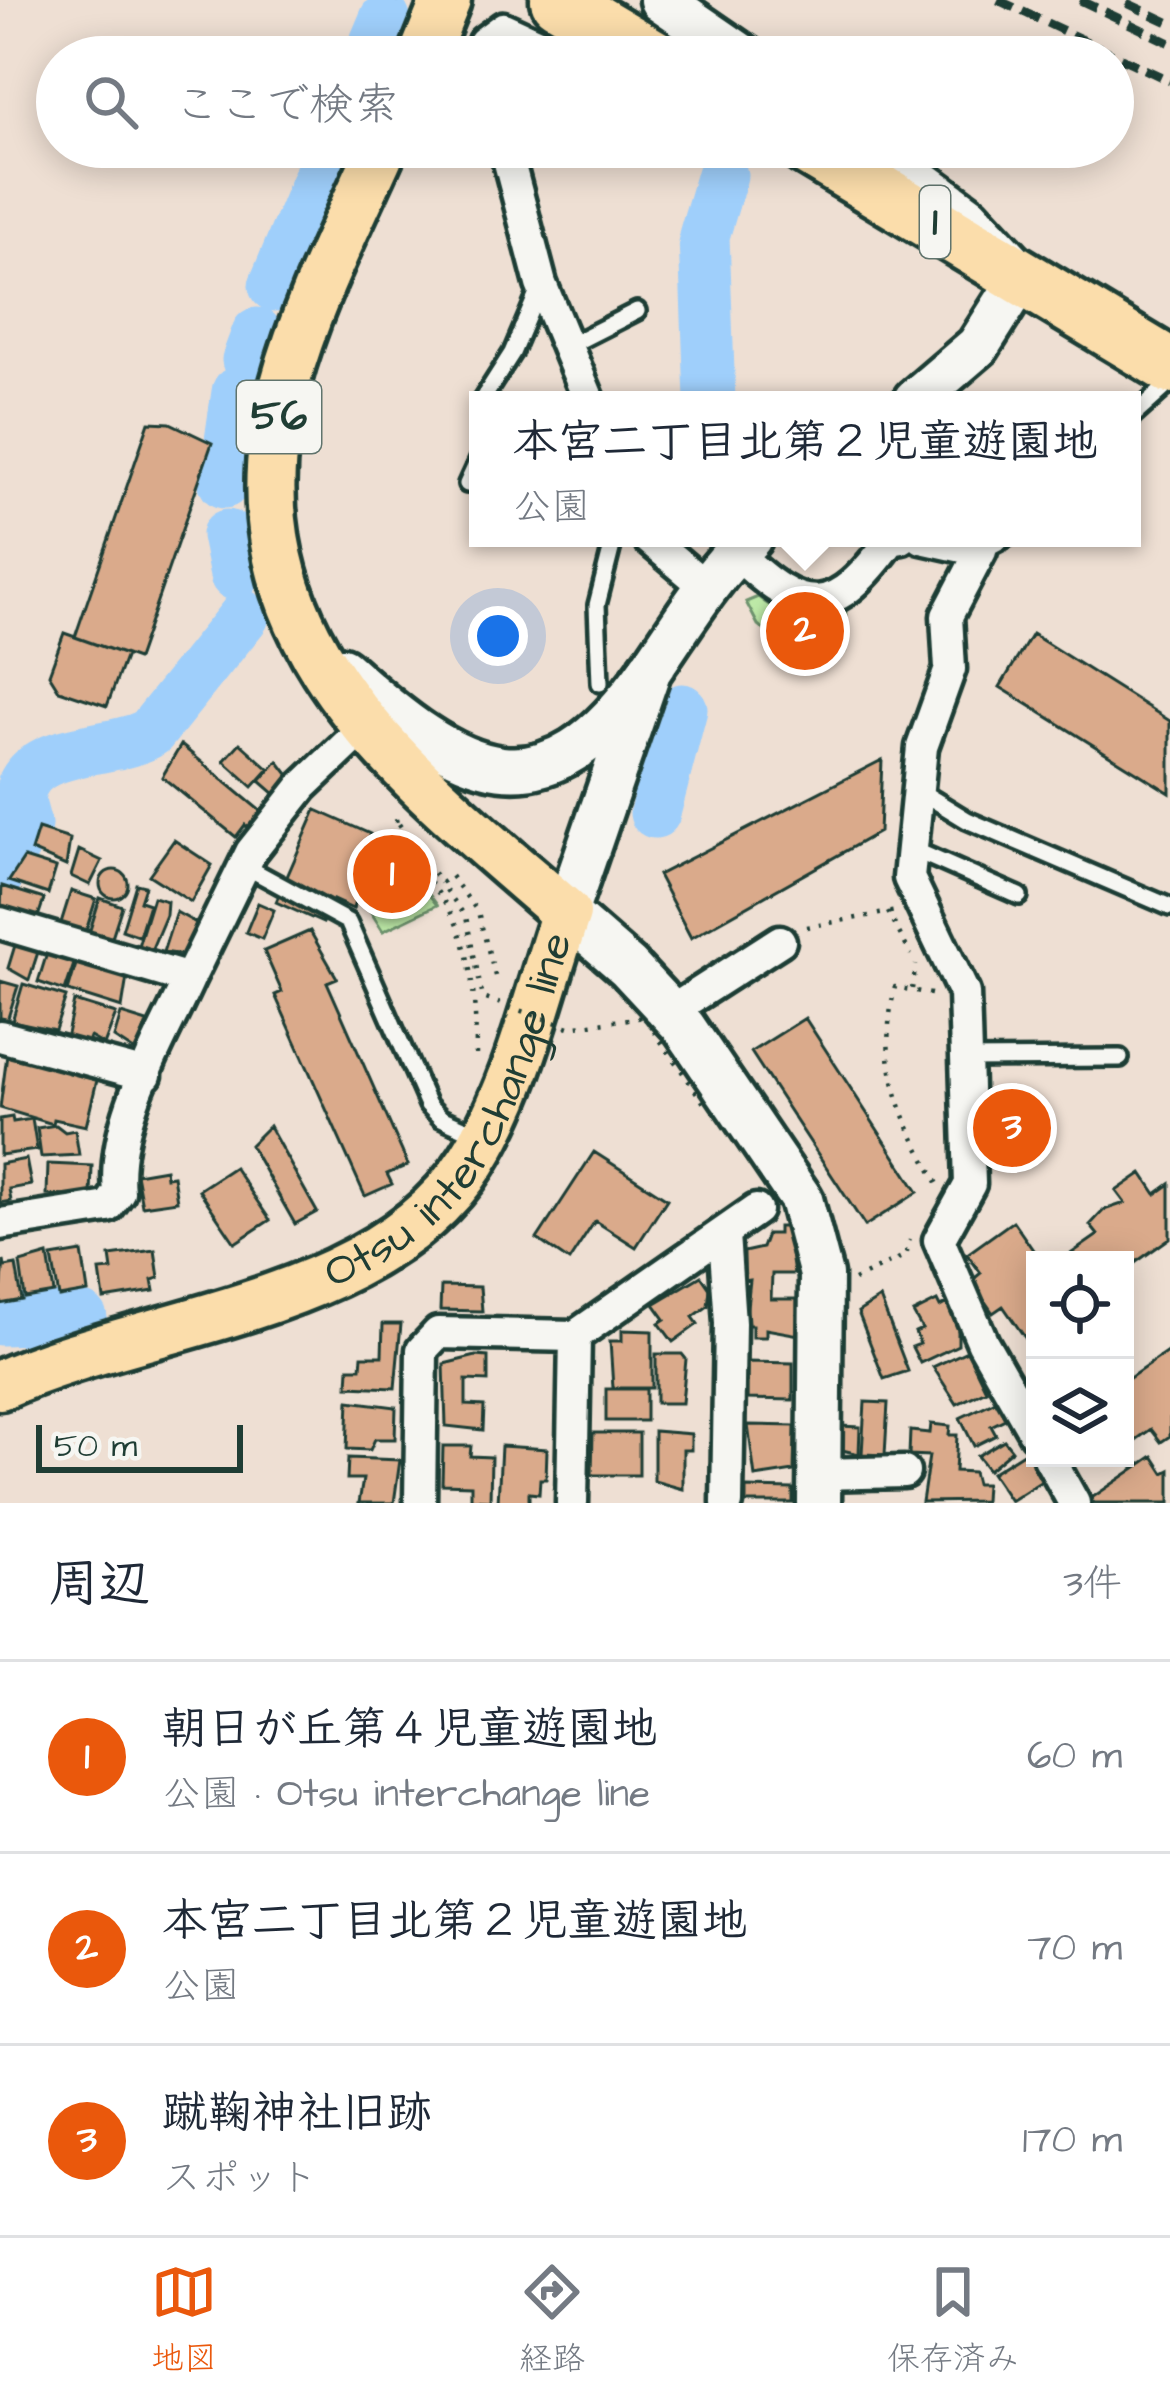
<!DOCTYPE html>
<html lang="ja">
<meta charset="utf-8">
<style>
:root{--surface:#fff;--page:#f6f6f7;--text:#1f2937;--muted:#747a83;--line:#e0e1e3;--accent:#ea580c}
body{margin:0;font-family:"Architects Daughter","Klee One",sans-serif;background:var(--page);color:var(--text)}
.controls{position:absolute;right:36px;bottom:36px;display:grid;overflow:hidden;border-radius:0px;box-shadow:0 6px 30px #0003}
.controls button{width:108px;height:108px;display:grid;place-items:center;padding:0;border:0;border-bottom:3px solid var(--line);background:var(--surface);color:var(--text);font:60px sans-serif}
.scale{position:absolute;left:36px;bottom:30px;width:207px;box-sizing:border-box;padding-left:12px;border:6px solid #1f3d34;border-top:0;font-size:33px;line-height:42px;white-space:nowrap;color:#1f3d34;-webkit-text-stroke:9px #f6f6f2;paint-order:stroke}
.you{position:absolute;left:498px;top:636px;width:42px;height:42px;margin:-30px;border:9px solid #fff;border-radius:50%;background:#1a73e8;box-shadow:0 0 0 18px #1a73e833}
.badge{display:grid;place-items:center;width:78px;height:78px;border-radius:50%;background:var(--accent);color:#fff;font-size:39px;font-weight:700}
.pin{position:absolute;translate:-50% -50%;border:6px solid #fff;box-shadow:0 3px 12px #0006}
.popup{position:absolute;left:469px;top:391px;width:672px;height:156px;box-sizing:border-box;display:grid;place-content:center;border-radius:0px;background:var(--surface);filter:drop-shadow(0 3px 9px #0005);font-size:39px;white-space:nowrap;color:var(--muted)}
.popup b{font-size:45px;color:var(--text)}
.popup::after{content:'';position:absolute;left:50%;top:100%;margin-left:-24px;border:24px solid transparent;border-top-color:var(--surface)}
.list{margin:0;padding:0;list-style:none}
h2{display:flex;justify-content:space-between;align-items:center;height:156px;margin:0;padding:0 48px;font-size:51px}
h2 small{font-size:39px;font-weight:400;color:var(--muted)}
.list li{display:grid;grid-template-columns:78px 1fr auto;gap:36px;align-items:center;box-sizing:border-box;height:192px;padding:0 48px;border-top:3px solid var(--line)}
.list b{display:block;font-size:45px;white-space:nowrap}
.list p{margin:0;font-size:39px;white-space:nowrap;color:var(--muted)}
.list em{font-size:39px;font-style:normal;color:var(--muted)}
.icon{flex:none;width:66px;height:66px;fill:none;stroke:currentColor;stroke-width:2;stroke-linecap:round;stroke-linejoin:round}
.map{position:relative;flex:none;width:1170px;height:1503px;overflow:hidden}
.search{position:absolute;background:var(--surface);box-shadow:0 6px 30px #0003;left:36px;right:36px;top:36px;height:132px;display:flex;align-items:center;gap:30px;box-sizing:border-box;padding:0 42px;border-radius:66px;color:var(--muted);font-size:45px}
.sheet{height:732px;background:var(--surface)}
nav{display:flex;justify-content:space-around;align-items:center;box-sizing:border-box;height:168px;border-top:3px solid var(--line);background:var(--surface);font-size:33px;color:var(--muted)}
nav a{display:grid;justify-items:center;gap:6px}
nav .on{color:var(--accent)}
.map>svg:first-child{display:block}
.green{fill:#bde9a7;stroke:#6e936e;stroke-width:3}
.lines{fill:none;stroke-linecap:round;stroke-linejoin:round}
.river{stroke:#9fcffb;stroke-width:51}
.building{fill:#daaa8b;stroke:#1f3d34;stroke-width:3}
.lane-casing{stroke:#1f3d34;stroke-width:24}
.street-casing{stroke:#1f3d34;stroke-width:39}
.secondary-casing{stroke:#1f3d34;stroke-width:51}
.primary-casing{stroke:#1f3d34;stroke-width:57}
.highway-casing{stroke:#1f3d34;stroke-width:63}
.path{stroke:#1f3d34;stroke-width:4.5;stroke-dasharray:3 9;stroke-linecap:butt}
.lane{stroke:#f6f6f2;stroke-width:15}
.street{stroke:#f6f6f2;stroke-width:30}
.secondary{stroke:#f6f6f2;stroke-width:42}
.primary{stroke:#fbddab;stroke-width:48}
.highway{stroke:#fbddab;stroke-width:54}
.rail{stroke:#1f3d34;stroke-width:9;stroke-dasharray:18 9;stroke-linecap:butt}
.path-bridge{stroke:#1f3d34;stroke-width:4.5;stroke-dasharray:3 9;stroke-linecap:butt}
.labels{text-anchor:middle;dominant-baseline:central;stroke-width:9;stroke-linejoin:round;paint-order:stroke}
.shield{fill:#f6f6f2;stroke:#60746d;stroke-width:3}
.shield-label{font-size:42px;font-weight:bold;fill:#1f3d34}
.street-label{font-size:45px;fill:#1f3d34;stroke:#f6f6f2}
</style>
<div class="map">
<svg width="1170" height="1503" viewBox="0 0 1170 1503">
<rect width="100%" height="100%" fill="#eedfd3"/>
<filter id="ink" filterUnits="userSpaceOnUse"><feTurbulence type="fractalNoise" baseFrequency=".00833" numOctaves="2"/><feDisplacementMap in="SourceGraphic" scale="24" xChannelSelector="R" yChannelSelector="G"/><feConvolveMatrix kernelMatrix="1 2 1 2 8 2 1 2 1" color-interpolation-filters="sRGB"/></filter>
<g filter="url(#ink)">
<!-- green -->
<path class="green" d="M758 597C788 621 812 621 846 607L845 651 820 646 808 665 758 625 746 602Z
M392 846 437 905 383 931 362 898 380 849Z"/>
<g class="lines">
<!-- river -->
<path class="river" d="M369 57 385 19
M274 286 331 147
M247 360 257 333
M710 400 704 236 722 175
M224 483 237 392
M227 535 235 575
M655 813 682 709
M0 873 26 825 19 799C25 741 118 755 151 732L244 616
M0 1320 82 1318"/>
</g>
<!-- building -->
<path class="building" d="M149 422 170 423 212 443 137 659 75 637Z
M64 633 126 655 107 706 59 690 49 674Z
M1032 634 1170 721V793L1000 687Z
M240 743 269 769 253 787 224 761Z
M181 745 263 813 250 829 245 825 236 837 162 777Z
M882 760 879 832 691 938 658 875Z
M278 761 291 778 276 795 260 781Z
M316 810 370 834 354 871 362 875 353 909 333 900 323 923 276 902Z
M38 829 70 839 66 866 31 851Z
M174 840 212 865 191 902 149 875Z
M79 850 102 861 90 885 71 876Z
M24 858 56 868 48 894 9 881Z
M100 884a14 14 0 1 1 28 0a14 14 0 1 1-28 0Z
M136 884 145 886 140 901 149 904 139 936 122 930Z
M2 886 44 899 37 920 1 909Z
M71 891 96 899 85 934 60 926Z
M153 897 167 901 166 915 150 953 137 949Z
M100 898 122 906 111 940 89 933Z
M258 903 274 910 262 939 246 932Z
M176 912 196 923 184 955 163 952Z
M310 931 337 978 327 982 408 1165 387 1174 392 1184 365 1196 275 995 282 992 264 951Z
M16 942 39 949 29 980 8 968Z
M47 953 75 961 65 991 38 982Z
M77 961 127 977 122 1008 68 991Z
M0 981 18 986 7 1021 0 1019Z
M23 984 66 997 55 1030 12 1021Z
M74 1001 116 1014 104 1045 90 1037 88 1042 66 1039Z
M121 1014 147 1022 137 1053 114 1038Z
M805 1018 918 1192 865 1226 751 1052Z
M8 1047 33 1053 31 1062 97 1080 86 1126 54 1119 53 1124 0 1108Z
M12 1117 13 1122 32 1119 37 1150 0 1155V1119Z
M56 1125 65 1132 75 1130 79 1155 41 1157 37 1128Z
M269 1126 317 1212 295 1224 250 1145Z
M594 1152 667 1199 636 1247 595 1221 569 1261 537 1239Z
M26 1159 31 1185 9 1189 11 1201 0 1203V1164Z
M48 1164 92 1166 91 1197 47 1195Z
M234 1167 270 1220 235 1243 199 1190Z
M165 1169 166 1177 173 1176 177 1201 142 1206 136 1174Z
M1142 1173 1156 1194 1170 1184V1238L1125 1270V1260H1062L1098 1235 1090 1225 1104 1210 1125 1203 1116 1191Z
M1013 1221 1040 1260H1035V1352L1003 1306 993 1313 971 1281 981 1273 967 1254Z
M778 1227H787L794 1274H772L771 1299H799V1335L766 1329V1337H752V1325H745L750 1280 744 1281V1252L762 1248 767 1234H778Z
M155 1250 159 1278 152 1280 154 1291 104 1299 100 1271 112 1270 110 1256Z
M82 1252 88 1292 59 1297 52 1257Z
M48 1255 54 1293 25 1298 20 1263Z
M4 1261 5 1267 16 1265 22 1300 0 1304Z
M701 1276 710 1289 708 1306 693 1317 698 1324 673 1342 659 1323 665 1319 654 1304Z
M441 1286 480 1287 482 1311 440 1310Z
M880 1298 908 1371 884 1379 858 1312Z
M937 1301 940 1307 949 1302 958 1318V1345L920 1363 912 1347 920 1344 915 1332 922 1329 913 1313Z
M383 1324H401L395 1388 348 1386 349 1368H361L362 1356H382Z
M622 1330 652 1331V1388H613L610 1341H622Z
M1170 1350V1436L1161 1442 1151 1429 1125 1448V1381Z
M967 1351 986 1390 957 1404 933 1367Z
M656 1354H682L686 1359 682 1403H656Z
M476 1356 488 1357V1381L466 1380V1405L484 1406 483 1430 446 1426 444 1364Z
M747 1362 793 1363V1400L747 1399Z
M606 1389H646V1421H606Z
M998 1400 1007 1418 991 1426 996 1435 974 1446 960 1418Z
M349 1401 396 1407 395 1439H375L370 1450 347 1449Z
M865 1402 888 1403 885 1455 862 1454Z
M931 1424 950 1426 949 1435H957L955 1471 973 1472 976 1484H985L984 1501 922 1502 929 1456 909 1455 910 1431 930 1433Z
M748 1425 795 1426 794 1471 755 1477Z
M839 1426 860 1427 859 1454 838 1449Z
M654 1431 691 1434V1450H683V1489L654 1481Z
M593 1433H639V1475H592Z
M1004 1440 1012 1450 988 1470 977 1456Z
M443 1446H471L470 1456 491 1457 490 1500 471 1499V1485L442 1484Z
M501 1446 547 1449 546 1479H540L539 1494 529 1493V1503H498Z
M1026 1451 1045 1479 1010 1501 991 1473Z
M1153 1456 1164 1473 1170 1470V1503H1093L1090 1499Z
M348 1458 400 1460 394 1503H359L363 1479H347Z
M746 1488 793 1489V1503H746Z"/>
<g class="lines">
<!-- lane casing -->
<g class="lane-casing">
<path id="lane" d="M566 347 637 311
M482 400 512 353 540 287
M1132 417 1170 383
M467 484 478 460
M981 551 1006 538
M600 683 597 605 614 538
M918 790 967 820 1170 907
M912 849 1019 896
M243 865 348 922 428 1105 441 1118 482 1136
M965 1059 1120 1058"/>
</g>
<!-- street casing -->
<g class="street-casing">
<path id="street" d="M485 57 484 42 503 28 566 57
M505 147 541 284 589 400
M648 538 706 587
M922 538 981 551 947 616 950 669 922 747 909 878 964 993 970 1184 939 1240 983 1343 1035 1434
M735 552C805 620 834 618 891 540L902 538
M0 923 189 979 251 852 303 786 364 728
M671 1011 780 941
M0 1036 146 1075
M0 1224 108 1207 119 1192C111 1122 160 1043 189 979
M724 1234 730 1323 727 1503
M1049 1458 1074 1503
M820 1474 904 1472
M420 1503 422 1350 438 1333 575 1336 756 1210
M572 1503 575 1336"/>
</g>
<!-- secondary casing -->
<g class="secondary-casing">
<path id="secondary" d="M661 0 744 57
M874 147 969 217 1023 275 978 346 915 400
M342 669C461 776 542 825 650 670 682 624 709 577 750 538
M650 669 566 913 628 967 684 1027 801 1199 821 1275 819 1503"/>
</g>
<!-- primary casing -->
<g class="primary-casing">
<g id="primary">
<path d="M423 57 446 0"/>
<path id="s1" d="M0 1385C145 1319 379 1309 472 1161 519 1086 538 995 566 913 399 767 217 635 285 384 307 302 348 224 382 147"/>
</g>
</g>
<!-- highway casing -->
<g class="highway-casing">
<path id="highway" d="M558 0 654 57
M806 147 1170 366"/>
</g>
<!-- path -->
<path class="path" d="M396 0 400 2
M396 819C405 858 434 881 452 915 475 959 476 1015 476 1063
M399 824 441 883
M888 912 911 955
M807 927 896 911
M912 989 916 965
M931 994 895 987C876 1069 900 1113 938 1184
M854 1280 906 1255 910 1240"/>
<!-- lane -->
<use href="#lane" class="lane"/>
<!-- street -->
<use href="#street" class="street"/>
<!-- secondary -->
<use href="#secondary" class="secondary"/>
<!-- primary -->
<use href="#primary" class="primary"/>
<!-- highway -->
<use href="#highway" class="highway"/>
<!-- rail -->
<path class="rail" d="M998 0 1170 81
M1080 0 1170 43
M1127 3 1170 23"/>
<!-- path-bridge -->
<path class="path-bridge" d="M495 976 478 912 451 876 441 883 466 917 483 998 569 1027 644 1017 708 1109"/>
</g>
</g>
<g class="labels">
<!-- shield labels -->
<g class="shield">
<rect x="920" y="186" width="30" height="72" rx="9"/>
<rect x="237" y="381" width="84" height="72" rx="9"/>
</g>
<g class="shield-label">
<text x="935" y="222">1</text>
<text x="279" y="417">56</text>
</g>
<!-- street labels -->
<g class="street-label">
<text stroke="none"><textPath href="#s1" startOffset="561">Otsu interchange line</textPath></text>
</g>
</g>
</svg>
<div class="controls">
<button><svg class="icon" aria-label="locate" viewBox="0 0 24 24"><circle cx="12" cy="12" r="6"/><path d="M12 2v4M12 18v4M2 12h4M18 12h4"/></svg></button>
<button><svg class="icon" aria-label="layers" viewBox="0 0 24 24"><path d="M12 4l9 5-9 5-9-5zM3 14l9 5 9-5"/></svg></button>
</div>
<div class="scale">50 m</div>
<div class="you"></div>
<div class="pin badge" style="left:392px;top:874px">1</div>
<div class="pin badge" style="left:805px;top:631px">2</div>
<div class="popup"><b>本宮二丁目北第２児童遊園地</b>公園</div>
<div class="pin badge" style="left:1012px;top:1128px">3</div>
<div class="search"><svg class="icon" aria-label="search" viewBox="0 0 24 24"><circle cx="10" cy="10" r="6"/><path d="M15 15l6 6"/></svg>ここで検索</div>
</div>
<section class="sheet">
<h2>周辺<small>3件</small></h2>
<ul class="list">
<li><span class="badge">1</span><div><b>朝日が丘第４児童遊園地</b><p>公園 · Otsu interchange line</p></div><em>60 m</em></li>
<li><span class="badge">2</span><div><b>本宮二丁目北第２児童遊園地</b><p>公園</p></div><em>70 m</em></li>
<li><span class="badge">3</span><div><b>蹴鞠神社旧跡</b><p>スポット</p></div><em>170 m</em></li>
</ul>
</section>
<nav>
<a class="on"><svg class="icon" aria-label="map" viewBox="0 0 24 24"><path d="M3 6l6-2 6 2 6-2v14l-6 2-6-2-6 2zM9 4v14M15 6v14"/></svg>地図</a>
<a><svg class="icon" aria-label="directions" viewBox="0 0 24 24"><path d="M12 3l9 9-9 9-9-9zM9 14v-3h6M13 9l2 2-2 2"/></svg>経路</a>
<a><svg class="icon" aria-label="saved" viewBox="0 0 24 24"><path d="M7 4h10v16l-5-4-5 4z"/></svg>保存済み</a>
</nav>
